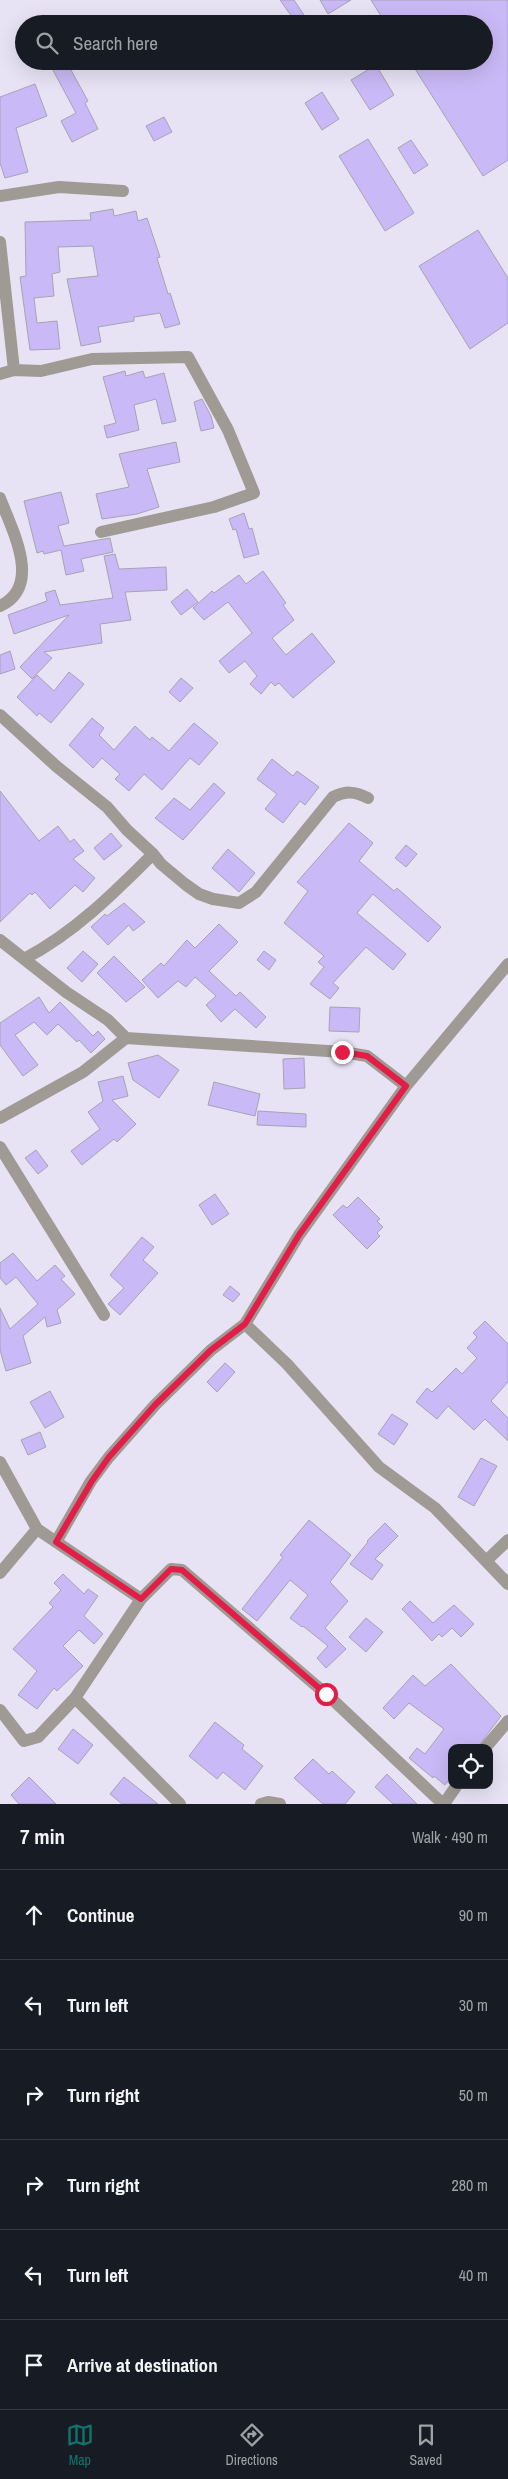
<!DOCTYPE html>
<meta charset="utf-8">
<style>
:root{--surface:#171b24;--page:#20242c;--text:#f1f3f6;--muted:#9ea1a6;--line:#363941;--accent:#0f766e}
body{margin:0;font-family:"Archivo Narrow",sans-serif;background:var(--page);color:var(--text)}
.controls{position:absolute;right:15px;bottom:15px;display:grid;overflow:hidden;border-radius:10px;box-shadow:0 5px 20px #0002}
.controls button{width:45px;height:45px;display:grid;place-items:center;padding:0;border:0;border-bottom:1px solid var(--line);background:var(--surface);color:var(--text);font:25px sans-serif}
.stop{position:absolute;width:15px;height:15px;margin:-11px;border:4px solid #e11d48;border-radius:50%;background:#fff}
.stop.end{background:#e11d48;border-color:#fff;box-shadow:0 1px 5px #0008}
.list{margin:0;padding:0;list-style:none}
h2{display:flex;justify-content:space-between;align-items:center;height:65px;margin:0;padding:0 20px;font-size:21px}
h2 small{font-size:16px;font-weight:400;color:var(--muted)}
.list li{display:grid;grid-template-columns:32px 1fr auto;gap:15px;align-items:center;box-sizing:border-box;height:90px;padding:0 20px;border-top:1px solid var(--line)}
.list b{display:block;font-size:19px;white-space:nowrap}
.list em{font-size:16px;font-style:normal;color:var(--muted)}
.icon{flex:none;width:28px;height:28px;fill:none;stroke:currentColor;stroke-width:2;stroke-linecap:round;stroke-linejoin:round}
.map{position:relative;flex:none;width:508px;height:1804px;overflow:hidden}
.search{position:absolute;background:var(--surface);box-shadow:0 5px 20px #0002;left:15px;right:15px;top:15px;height:55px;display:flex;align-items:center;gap:12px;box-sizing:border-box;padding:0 18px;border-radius:28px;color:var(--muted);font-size:19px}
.sheet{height:605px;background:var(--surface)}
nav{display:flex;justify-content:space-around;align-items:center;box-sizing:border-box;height:70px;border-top:1px solid var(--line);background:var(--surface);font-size:14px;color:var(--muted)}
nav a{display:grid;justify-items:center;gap:2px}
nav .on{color:var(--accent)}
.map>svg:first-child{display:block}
.building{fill:#c9b9f6;stroke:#a7a3b4}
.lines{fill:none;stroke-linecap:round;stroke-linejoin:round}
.minor{stroke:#9f9a93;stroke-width:12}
.route{stroke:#e11d48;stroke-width:6}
</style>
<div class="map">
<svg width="508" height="1804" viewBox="0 0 508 1804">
<rect width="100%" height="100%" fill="#e7e3f5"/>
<!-- building -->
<path class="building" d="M280 0H294L310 24H297Z
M320 0H351L328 14Z
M371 0H508V160L483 176 410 61H484V24H386Z
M48 61H66L88 101 85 103 98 129 72 142 61 121 76 113Z
M376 65 394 95 370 110 351 80Z
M35 84 47 116 16 128 28 172 5 178 0 163V97Z
M322 92 339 119 322 130 305 103Z
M164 117 172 132 154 141 146 126Z
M368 139 414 213 385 231 339 156Z
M411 140 428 165 414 174 398 148Z
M113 209 114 216 136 211 138 221 147 218 160 257 157 258 168 294 170 293 180 324 165 328 160 313 134 317V321L98 327 101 342 81 346 67 279 98 276 93 246 58 247 60 272 52 274 54 296 34 298 37 323 57 321 60 349 30 350 20 277 26 276 25 222 91 220 90 213Z
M478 230 508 278V323L470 349 419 266Z
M125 371 126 376 143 371 145 378 164 373 176 421 162 424 156 399 134 405 139 430 107 438 104 426 116 423 103 377Z
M202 399 211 416 214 428 201 431 194 402Z
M176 442 180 462 147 469 159 507 137 514 102 519 96 494 129 487 119 454Z
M61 492 69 523 58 526 64 546 110 538 113 552 81 559 84 571 66 575 61 550 44 554 43 551 37 553 24 501Z
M244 513 249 529 252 528 259 554 244 558 236 529 233 530 229 519Z
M115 554 119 569 166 567 167 590 125 592 131 620 100 624 102 643 44 652 52 658 32 679 20 667 69 615 14 634 8 615 47 601 45 593 55 590 60 605 113 598 104 556Z
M263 571 286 603 283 605 294 620 272 638 286 655 312 633 335 662 293 698 279 683 275 686 271 682 261 694 250 684 257 676 245 661 229 673 219 661 252 633 228 602 204 620 193 608 212 591 214 593 239 575 246 584Z
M187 589 198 602 181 615 171 602Z
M10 651 15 669 0 674V655Z
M69 672 84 684 51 723 39 713 37 716 17 697 37 675 54 691Z
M181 678 193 688 180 702 169 692Z
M92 718 104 728 99 735 114 750 135 726 150 740 152 737 169 751 194 723 218 743 199 765 190 758 162 790 144 774 129 791 115 779 120 774 102 758 93 768 69 745Z
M272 759 293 776 297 771 319 787 305 805 300 801 283 823 265 809 277 794 257 779Z
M214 783 225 793 183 840 155 818 174 798 190 810Z
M0 791 39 841 58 826 70 842 74 839 84 851 73 859 95 878 83 892 75 885 50 909 35 892 32 895 30 893 0 922Z
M349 823 373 843 359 861 394 891 397 888 441 927 428 942 373 894 357 913 406 954 393 970 366 947 333 983 339 988 330 999 310 984 324 967 318 962 324 956 284 923 308 891 297 882Z
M111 833 122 846 104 860 94 848Z
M406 845 417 854 406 867 395 858Z
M228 849 255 873 239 892 212 868Z
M124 903 145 922 133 931 129 925 108 945 91 927 105 914 107 916Z
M219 924 238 942 209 971 236 996 240 992 266 1017 256 1028 235 1009 221 1022 206 1005 216 996 195 977 186 987 178 981 158 998 142 980 161 963 164 966 187 940 195 948Z
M83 951 98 964 82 982 67 968Z
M264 951 276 960 269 970 257 960Z
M114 956 145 987 126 1002 97 973Z
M39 997 49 1013 60 1002 93 1036 98 1031 105 1039 91 1053 79 1040 77 1042 58 1024 47 1035 34 1022 15 1035 38 1065 23 1076 0 1045V1023Z
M330 1007 360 1008 359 1032 329 1031Z
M158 1055 179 1070 159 1098 133 1080 128 1063Z
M304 1058 305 1088 284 1089 283 1059Z
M123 1076 128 1096 112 1100 136 1124 117 1142 114 1139 82 1165 71 1151 100 1129 88 1112 103 1101 98 1082Z
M214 1082 260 1094 255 1116 208 1105Z
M258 1111 306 1114V1127L257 1125Z
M36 1150 48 1166 38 1174 25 1158Z
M215 1194 229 1214 212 1225 199 1205Z
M358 1197 380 1219 377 1221 383 1227 377 1233 380 1236 367 1249 333 1215 343 1205 347 1208Z
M142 1237 154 1247 143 1260 158 1273 120 1315 108 1304 124 1288 110 1275Z
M13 1253 37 1281 55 1265 65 1276 61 1279 75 1294 57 1310 61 1323 47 1327 45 1317 23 1336 31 1363 6 1371 0 1350V1308L10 1329 38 1304 16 1277 6 1285 0 1278V1263Z
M230 1286 240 1294 233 1302 223 1295Z
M485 1321 508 1344V1382L491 1401 508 1418V1441L485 1419 474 1430 448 1406 437 1419 416 1402 427 1388 432 1392 456 1368 462 1374 477 1358 467 1348 477 1337 473 1333Z
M225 1363 235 1372 217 1392 207 1382Z
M50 1391 64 1417 45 1428 30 1402Z
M392 1414 408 1424 394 1445 378 1434Z
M40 1432 46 1447 28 1455 21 1440Z
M481 1458 497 1466 474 1506 458 1497Z
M309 1520 351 1555 330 1582 348 1601 325 1628 346 1649 326 1668 317 1658 328 1646 303 1626 302 1627 290 1618 308 1595 290 1580 257 1621 242 1609 283 1557 280 1555Z
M385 1523 398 1536 375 1559 383 1565 372 1580 350 1564 368 1542 367 1541Z
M63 1574 84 1594 88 1589 98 1596 84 1616 103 1634 94 1644 79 1630 63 1646 83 1666 57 1691 54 1688 37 1709 18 1695 37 1671 13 1649 53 1607 49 1603 61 1590 54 1583Z
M410 1601 433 1623 454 1605 474 1624 461 1637 452 1628 442 1637 439 1634 432 1641 402 1609Z
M366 1618 383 1632 366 1652 349 1637Z
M451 1664 501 1716 477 1748H452V1776L445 1785 434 1776 433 1778 409 1758 417 1748 425 1754 444 1729 409 1703 394 1719 383 1708 413 1675 425 1686Z
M215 1722 244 1745 242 1749 263 1766 245 1790 223 1772 217 1779 189 1756Z
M73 1729 93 1745 78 1764 58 1749Z
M313 1759 329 1774 332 1771 355 1792 345 1804H323L294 1778Z
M387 1774 417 1804H393L375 1787Z
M29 1777 56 1804H19L11 1795Z
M124 1777 158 1804H122L110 1794Z"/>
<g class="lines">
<!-- minor -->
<path class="minor" d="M0 196 59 187 123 191
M0 242 14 370
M0 374 14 370 41 371 92 359 188 357 228 430 254 493 214 507 101 532
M0 498C12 530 43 586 0 606
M0 715 56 766 107 807 127 830 153 854 161 864 185 884 199 894 213 899 239 903 256 892 333 797C346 791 354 791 368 798
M0 940 66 992 108 1020 126 1038 343 1052 367 1056 406 1086
M24 959C74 933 114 893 153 854
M0 1118 83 1072 126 1038
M0 1147 104 1315
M245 1324 287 1364 379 1467 435 1508 508 1584
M0 1462 37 1529 141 1599
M56 1542 91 1481 109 1457 155 1405 211 1350 245 1324 299 1235 406 1086 508 964
M486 1561 508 1540
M0 1573 37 1529
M75 1698 141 1599 171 1569 182 1570 334 1701 443 1804
M0 1710 24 1741 38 1737 75 1698 180 1804
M485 1748 508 1721
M261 1804 268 1802 280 1804
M444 1804 457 1785"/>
</g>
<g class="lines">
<!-- route -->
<path class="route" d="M326 1694 182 1570 171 1569 141 1599 56 1542 92 1481 109 1457 155 1405 211 1350 245 1324 299 1235 406 1086 367 1056 342 1052"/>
</g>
</svg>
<div class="controls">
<button><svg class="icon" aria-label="locate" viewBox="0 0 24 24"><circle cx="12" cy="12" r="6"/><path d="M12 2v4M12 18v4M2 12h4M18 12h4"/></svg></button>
</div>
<div class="stop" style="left:326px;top:1694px"></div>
<div class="stop end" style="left:342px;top:1052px"></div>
<div class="search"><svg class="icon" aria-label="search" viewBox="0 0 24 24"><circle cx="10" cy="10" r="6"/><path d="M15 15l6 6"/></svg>Search here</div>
</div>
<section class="sheet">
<h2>7 min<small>Walk · 490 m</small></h2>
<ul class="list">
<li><svg class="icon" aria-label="ahead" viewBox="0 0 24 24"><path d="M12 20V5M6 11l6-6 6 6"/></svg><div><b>Continue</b></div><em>90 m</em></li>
<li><svg class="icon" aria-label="left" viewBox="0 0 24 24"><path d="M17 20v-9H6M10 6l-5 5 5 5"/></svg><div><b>Turn left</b></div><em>30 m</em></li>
<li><svg class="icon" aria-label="right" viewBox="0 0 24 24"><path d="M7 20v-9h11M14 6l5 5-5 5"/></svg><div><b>Turn right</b></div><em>50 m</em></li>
<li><svg class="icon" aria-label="right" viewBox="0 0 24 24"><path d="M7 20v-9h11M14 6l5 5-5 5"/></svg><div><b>Turn right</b></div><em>280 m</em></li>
<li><svg class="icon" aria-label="left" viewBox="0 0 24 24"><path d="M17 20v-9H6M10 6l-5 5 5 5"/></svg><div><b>Turn left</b></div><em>40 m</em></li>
<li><svg class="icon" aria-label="arrive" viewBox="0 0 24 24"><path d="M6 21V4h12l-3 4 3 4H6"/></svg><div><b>Arrive at destination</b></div></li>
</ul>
</section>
<nav>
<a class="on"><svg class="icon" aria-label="map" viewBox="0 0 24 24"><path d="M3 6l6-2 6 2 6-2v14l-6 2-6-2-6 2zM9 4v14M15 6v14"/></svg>Map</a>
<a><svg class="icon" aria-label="directions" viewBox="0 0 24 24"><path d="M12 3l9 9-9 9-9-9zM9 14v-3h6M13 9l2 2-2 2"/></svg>Directions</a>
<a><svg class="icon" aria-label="saved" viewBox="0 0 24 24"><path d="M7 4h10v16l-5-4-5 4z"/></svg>Saved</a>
</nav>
